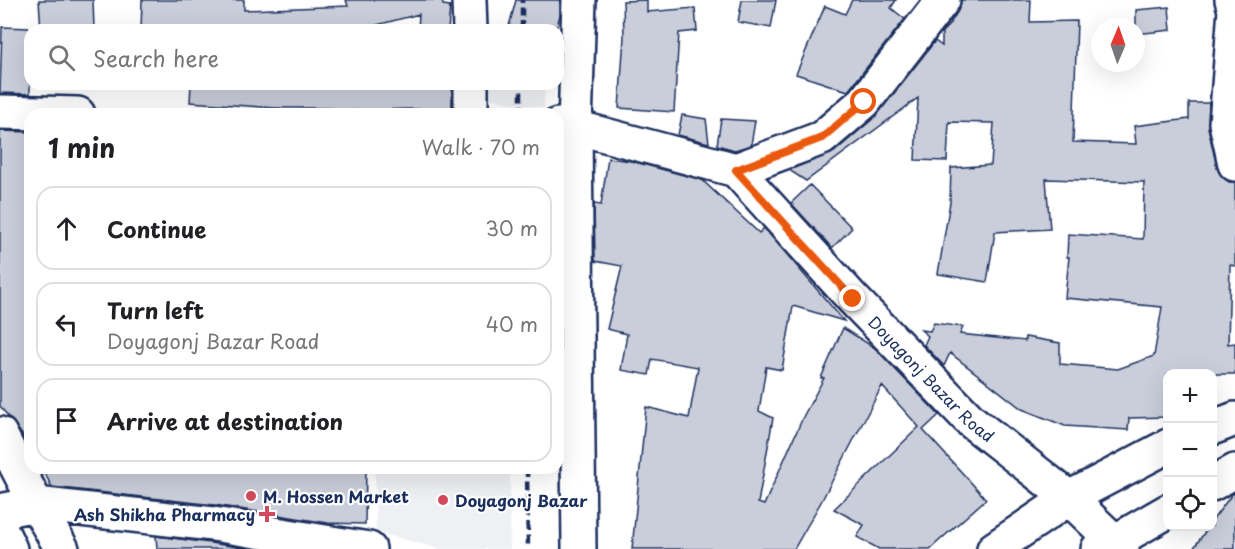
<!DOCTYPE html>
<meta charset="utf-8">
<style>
:root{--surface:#fff;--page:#f2f2f2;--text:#202124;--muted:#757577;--line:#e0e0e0}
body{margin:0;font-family:"Playpen Sans",sans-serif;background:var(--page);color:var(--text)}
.controls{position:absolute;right:18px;bottom:18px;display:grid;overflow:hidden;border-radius:12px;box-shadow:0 6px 24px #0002}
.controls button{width:54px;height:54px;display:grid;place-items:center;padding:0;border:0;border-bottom:2px solid var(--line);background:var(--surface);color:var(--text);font:30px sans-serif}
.compass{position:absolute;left:1091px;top:18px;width:54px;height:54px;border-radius:50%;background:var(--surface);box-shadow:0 6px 24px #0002;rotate:2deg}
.stop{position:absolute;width:18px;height:18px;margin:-14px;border:4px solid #ea580c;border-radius:50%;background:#fff}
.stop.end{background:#ea580c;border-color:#fff;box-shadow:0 2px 6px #0008}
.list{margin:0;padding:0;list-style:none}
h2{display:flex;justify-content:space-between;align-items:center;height:78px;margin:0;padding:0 24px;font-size:26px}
h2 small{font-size:20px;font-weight:400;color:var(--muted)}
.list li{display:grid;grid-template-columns:39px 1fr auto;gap:18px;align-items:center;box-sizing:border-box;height:84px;margin:0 12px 12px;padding:0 12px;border:2px solid var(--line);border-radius:18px}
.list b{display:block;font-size:22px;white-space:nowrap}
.list p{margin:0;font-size:20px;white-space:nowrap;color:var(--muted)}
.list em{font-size:20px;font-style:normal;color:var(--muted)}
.icon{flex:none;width:33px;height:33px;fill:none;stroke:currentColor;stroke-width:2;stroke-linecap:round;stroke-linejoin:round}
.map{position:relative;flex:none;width:1235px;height:549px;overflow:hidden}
.search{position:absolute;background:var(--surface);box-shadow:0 6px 24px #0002;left:24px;top:24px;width:540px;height:66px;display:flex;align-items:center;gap:15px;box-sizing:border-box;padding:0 21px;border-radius:18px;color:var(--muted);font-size:22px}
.panel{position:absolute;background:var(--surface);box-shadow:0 6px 24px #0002;left:24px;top:108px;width:540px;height:366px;border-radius:18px}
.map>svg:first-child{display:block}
.built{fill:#eff0f4}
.building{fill:#caceda;stroke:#1b2f5e;stroke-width:1.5}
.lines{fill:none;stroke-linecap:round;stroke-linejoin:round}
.minor-casing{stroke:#1b2f5e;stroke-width:38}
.major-casing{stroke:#1b2f5e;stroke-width:38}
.minor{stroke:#fff;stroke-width:33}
.major{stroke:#fff;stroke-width:33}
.rail{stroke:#1b2f5e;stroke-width:4.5;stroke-dasharray:9 4.5;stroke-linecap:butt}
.route{stroke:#ea580c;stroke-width:8}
.poi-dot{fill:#d1495b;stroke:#fff;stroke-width:2}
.labels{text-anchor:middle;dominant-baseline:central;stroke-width:4.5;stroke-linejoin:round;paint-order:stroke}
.street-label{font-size:16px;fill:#1b2f5e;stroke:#fff}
.poi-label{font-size:16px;font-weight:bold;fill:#1b2f5e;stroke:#fff;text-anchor:start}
</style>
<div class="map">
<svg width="1235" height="549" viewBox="0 0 1235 549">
<rect width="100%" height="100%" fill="#fff"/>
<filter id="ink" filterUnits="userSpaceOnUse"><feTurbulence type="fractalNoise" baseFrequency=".0167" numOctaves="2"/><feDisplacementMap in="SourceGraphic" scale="12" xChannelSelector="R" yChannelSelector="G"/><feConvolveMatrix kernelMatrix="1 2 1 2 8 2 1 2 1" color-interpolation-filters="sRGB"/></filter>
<g filter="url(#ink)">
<!-- built -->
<path class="built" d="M491 84H545L544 108 490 99Z
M375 468H510V549H440L376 532Z"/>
<!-- building -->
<path class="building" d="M39 0H93L94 30H41Z
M142 0H244V10L348 6 346 0H442L443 5 450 6 448 30H418L419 14 358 30H141Z
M516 0H560V15L556 30H508Z
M647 0V12L695 8 697 31 679 33 674 112 619 108 624 37 623 1Z
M742 0H776L771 28 738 22Z
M852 0H896L891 8 905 19 848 91 796 74 825 6 845 14Z
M961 0H1031L1030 22 1077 21 1073 142 1136 144 1134 126 1189 119V103H1209L1208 127 1217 168 1222 177 1229 182H1235V266L1230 265 1228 344 1235 343V374H1167V417L1129 418 1128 430 1065 426 1022 409 950 353 944 366 924 345 928 336 921 330 930 331 934 323 963 327 960 334 1025 341V337L1060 343V364L1118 369 1154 356 1162 307 1065 298 1069 257H1067L1068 234 1143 239 1144 182 1046 179 1050 229 995 232 987 282 938 274 950 202 951 168 991 165 994 123 949 122 947 161 915 160 918 98 806 181 789 170 834 152 876 116 935 41 942 46V32L949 25 958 11Z
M1169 7 1171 30 1136 34V10Z
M2 27 30 28V94L0 93Z
M191 84H452V108L333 111V108H276L190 102Z
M682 115 706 119 709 143 678 135Z
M721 119 755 121 751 145 735 150 717 145Z
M0 131 30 132V445L0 406Z
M608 158 631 161 702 180 759 233 764 228 844 321 793 306 782 370 766 367 759 411 773 418 758 503 764 505 804 415 824 378H821L843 328 875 348 939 415 923 430 986 499 930 549H879L857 537 864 525 834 509 919 427 882 386 821 502 794 549H632L646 407 689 418 698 367 652 359 649 375 621 370 627 334 607 329 622 266 595 261 594 204 601 205Z
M810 185 852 228 832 248 791 203Z
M42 468H366L365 524 328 523 215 505 52 487Z
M1235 493V549H1193L1209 526H1212V521L1232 494Z
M156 536 210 543 250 549H157Z"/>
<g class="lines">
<!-- minor casing -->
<g class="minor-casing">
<g id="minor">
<path d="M469 0 470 30"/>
<path d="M579 0 575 127 579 549"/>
<path d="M1232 0 1235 10 1226 123 1235 164"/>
<path d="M471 84V114"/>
<path d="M0 112 78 114"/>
<path id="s1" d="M558 125 575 127 736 170 853 299 971 421 1069 498"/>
<path d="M736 170 822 138 864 102 943 0"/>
</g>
</g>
<!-- major casing -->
<g class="major-casing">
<path id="major" d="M1212 428 1235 419
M0 434 36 504 62 549
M1212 484 1235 471
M1069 498 1122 549
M0 511 36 504 213 524 369 549
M0 528 10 549
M994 549 1069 498 1168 446
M1098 549 1114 542 1168 511"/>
</g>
<!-- minor -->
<use href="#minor" class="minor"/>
<!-- major -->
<use href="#major" class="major"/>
<!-- rail -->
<path class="rail" d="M522 30V0
M521 114V84
M527 468 528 549"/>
</g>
</g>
<g class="lines" filter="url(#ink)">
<!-- route -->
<path class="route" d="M853 299 736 170 822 138 864 102"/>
</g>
<!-- markers -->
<g class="poi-dot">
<circle cx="251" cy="496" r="6"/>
<circle cx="443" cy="500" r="6"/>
<path d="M264 505h6v6h6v6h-6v6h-6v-6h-6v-6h6z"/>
</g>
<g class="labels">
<!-- street labels -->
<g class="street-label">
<text stroke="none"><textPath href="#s1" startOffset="470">Doyagonj Bazar Road</textPath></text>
</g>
<!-- poi labels -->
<g class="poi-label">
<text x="263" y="496">M. Hossen Market</text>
<text x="455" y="500">Doyagonj Bazar</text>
<text x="255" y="514" text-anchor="end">Ash Shikha Pharmacy</text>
</g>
</g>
</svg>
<div class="controls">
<button>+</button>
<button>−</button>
<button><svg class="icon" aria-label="locate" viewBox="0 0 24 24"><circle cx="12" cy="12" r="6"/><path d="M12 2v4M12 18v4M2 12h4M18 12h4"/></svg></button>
</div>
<svg class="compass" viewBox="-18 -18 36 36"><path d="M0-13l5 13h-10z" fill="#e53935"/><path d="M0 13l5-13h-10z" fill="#757577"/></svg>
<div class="stop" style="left:864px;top:102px"></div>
<div class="stop end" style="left:853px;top:299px"></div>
<div class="search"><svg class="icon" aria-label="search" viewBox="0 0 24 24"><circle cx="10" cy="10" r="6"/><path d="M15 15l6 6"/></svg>Search here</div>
<section class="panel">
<h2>1 min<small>Walk · 70 m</small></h2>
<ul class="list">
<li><svg class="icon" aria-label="ahead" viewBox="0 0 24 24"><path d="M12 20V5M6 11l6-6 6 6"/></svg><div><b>Continue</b></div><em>30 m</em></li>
<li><svg class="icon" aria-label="left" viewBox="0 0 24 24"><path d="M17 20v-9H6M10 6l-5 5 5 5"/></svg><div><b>Turn left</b><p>Doyagonj Bazar Road</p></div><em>40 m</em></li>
<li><svg class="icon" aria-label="arrive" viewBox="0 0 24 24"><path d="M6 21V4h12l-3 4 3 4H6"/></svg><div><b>Arrive at destination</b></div></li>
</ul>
</section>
</div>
